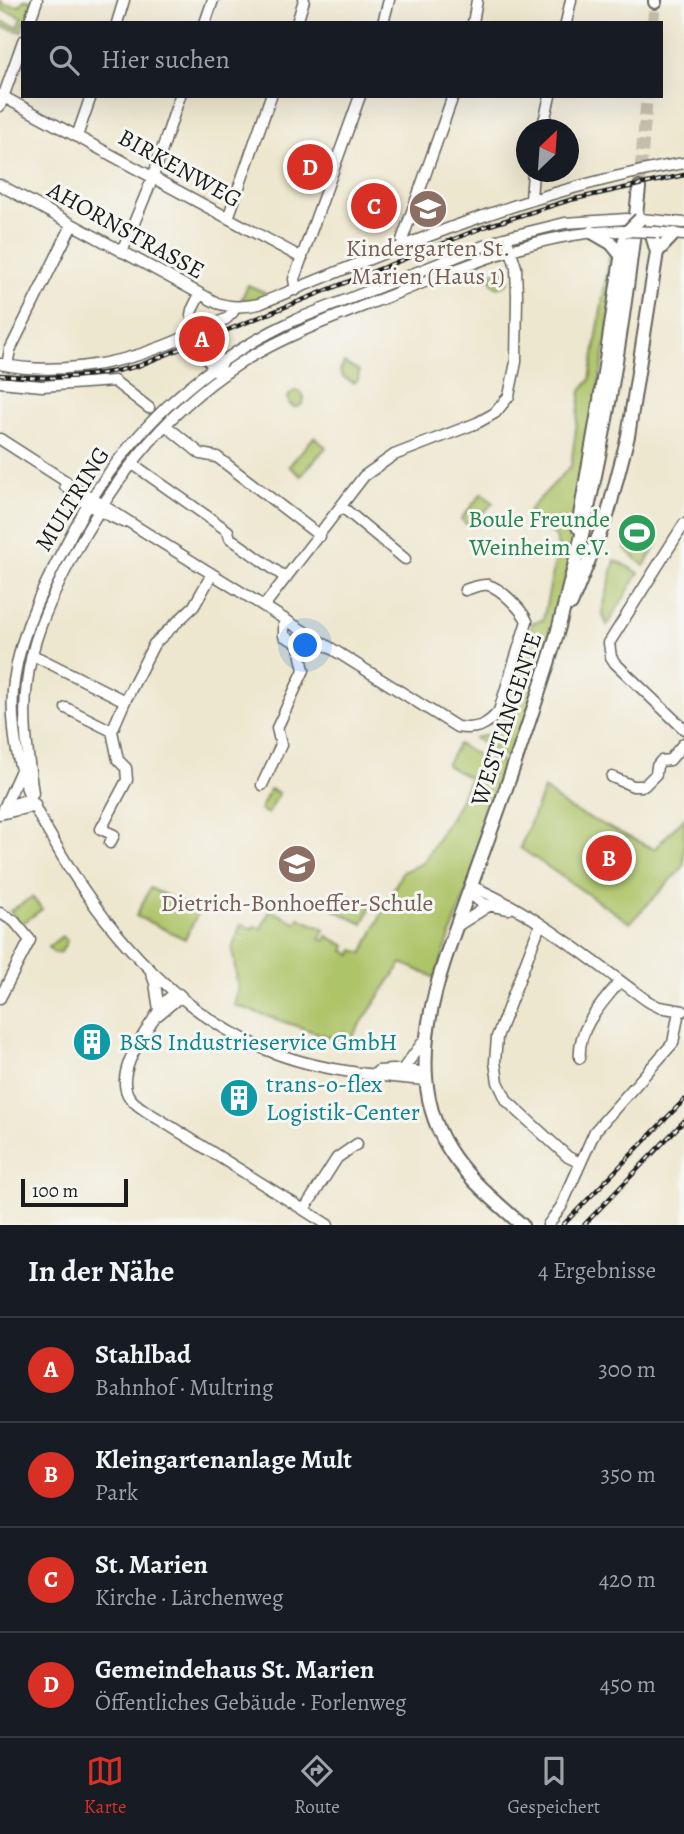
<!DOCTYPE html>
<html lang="de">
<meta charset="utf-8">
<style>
:root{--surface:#171b24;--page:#242831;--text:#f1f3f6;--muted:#9ea1a6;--line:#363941;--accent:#d93025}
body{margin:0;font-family:Alegreya,serif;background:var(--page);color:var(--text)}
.compass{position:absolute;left:516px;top:119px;width:63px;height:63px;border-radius:50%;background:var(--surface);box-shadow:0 7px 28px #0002;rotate:25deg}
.scale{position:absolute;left:21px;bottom:18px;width:107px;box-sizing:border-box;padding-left:7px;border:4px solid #1c1c1c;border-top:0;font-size:19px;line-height:24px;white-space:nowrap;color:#1c1c1c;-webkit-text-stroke:5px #f6f6f2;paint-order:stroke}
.you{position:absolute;left:306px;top:646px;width:24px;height:24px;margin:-18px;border:5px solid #fff;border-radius:50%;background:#1a73e8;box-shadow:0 0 0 10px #1a73e833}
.badge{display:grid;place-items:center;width:46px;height:46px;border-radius:50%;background:var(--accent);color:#fff;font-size:23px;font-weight:700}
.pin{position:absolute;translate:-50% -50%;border:4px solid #fff;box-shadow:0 2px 7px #0006}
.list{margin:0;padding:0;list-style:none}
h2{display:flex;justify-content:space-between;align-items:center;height:91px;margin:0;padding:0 28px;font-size:30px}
h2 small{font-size:23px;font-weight:400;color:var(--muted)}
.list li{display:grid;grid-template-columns:46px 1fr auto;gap:21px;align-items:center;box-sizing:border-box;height:105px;padding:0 28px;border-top:2px solid var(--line)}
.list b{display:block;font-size:26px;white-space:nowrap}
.list p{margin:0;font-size:23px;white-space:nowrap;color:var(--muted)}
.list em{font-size:23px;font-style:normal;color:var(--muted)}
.icon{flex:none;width:38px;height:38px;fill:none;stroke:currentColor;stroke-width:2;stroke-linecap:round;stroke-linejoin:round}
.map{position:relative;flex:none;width:684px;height:1225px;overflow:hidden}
.search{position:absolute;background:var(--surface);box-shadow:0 7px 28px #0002;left:21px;right:21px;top:21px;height:77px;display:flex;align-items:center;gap:18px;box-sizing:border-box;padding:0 24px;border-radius:0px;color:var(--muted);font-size:26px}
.sheet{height:511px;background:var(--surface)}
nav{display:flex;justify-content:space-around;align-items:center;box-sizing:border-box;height:98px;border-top:2px solid var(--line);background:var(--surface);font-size:19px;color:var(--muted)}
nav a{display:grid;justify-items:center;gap:4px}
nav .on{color:var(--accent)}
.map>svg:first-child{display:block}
.green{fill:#aec469;stroke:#657042;stroke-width:2}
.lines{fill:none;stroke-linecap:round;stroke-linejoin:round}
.major-tunnel{stroke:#c4beab;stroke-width:12;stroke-dasharray:12 6;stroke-linecap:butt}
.minor-casing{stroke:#66635b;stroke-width:13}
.major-casing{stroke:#66635b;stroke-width:16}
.minor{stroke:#fff;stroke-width:10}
.major{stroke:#fff;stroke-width:12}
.rail-casing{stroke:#1c1c1c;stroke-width:4.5}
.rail{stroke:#f6f6f2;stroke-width:2;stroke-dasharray:5;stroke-linecap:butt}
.minor-bridge-casing{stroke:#66635b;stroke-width:13;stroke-linecap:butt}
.major-bridge-casing{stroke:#66635b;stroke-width:16;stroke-linecap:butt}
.minor-bridge{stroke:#fff;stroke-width:10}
.major-bridge{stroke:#fff;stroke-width:12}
.labels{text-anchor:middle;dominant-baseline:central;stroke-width:6;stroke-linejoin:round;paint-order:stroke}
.street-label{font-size:24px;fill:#1c1c1c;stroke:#f6f6f2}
.education-label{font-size:24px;fill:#785e54;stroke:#f6f6f2}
.leisure-label{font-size:24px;fill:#27864d;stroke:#f6f6f2;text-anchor:end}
.culture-label{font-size:24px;fill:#0d838f;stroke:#f6f6f2;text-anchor:start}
</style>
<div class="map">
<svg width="684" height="1225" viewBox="0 0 684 1225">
<rect width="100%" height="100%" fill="#f6f6f2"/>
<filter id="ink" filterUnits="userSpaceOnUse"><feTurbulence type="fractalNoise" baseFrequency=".0143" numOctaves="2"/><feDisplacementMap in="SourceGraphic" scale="14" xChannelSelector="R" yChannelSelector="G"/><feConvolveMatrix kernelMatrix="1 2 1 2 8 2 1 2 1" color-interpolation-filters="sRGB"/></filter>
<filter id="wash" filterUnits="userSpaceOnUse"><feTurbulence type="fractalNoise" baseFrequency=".00686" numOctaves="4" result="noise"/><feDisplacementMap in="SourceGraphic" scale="28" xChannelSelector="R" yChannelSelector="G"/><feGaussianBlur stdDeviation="1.57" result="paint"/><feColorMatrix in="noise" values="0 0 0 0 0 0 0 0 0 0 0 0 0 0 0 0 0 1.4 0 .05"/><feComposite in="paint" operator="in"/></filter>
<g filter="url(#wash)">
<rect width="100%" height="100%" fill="#eee7cf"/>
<!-- green -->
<path class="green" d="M0 0 4 5 19 6 24 0H33L25 23H23L22 32 0 26V21L18 27 22 17 0 9Z
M477 252 479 257 242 358 239 354 292 325Z
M610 252 619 261 573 546 558 610 513 761 474 738 491 734 503 724 533 622 543 620 558 548 556 537 528 511 571 466 581 391 590 380Z
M491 278a9 9 0 1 1 18 0a9 9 0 1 1-18 0Z
M248 285 264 292 265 295 257 299 241 300Z
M344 363 359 371 358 380 354 383 343 377 340 371Z
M288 399a8 8 0 1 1 16 0a8 8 0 1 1-16 0Z
M314 437 326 447 301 476 289 466Z
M482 493 493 503 483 513 480 511 467 525 461 519Z
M632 521 657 545 644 566 625 549Z
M615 560 639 573 607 625 602 612Z
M458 744 486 760H499L511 767 435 978 402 963 347 1044 344 1033 338 1040 234 1005 238 988 232 948 241 924 253 929 255 926 261 929 270 910 297 923 299 918 324 929 320 939 325 941 327 936 346 946 344 951 352 955 354 950 363 953 402 872 423 863 459 803 470 778 446 765Z
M270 789 279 793 268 814 260 810Z
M544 789 568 808 654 849 684 818V866L630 923 520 848Z
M150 888 199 911 185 939 136 916Z
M343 893 371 906 363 924 334 910Z
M32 897 42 909 20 925 10 911Z
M62 936 67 941 61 952 54 953 48 947Z"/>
</g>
<g filter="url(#ink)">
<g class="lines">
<!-- major-tunnel -->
<path class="major-tunnel" d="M653 23 655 2
M639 188 647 96"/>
<!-- minor casing -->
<g class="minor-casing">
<path id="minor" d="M29 23 37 0
M117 23 124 0
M205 23 213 0
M297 23 304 0
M383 23 389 0
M473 23 477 0
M566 23 571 0
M0 95 302 258
M0 106 23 41
M542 130 550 96
M77 136 91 96
M0 185 217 303C231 308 245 307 259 304 398 247 535 188 684 163
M531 199 533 172
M228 218 271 96
M640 219 684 223
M656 232 684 235
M404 245 402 240 453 96
M122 252 153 177 180 96
M296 290 294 279 360 96
M200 294 192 310 191 315 206 357 215 370
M204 328 220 364 219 369
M0 364C51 375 113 366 161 347 183 339 204 328 226 319L233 312 234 307
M7 365 10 350 72 225
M0 382 42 386 114 381 149 408
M170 429 201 454 217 457 320 536
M0 439 140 529 457 727C476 730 487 726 499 711L527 621C522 610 501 588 488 585 480 584 472 588 465 590
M137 467 228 531 230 538 286 578
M65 486 87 505 123 522
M341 506 405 559
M684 524 609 643 611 657 615 663 684 729
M264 606 364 476 394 455 477 423 495 413 509 396 516 362 517 295 516 267 509 245
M39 658 125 701
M66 708 112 731
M612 777 633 786H644L656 774 657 766 661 761 670 760 684 743
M262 785 281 745 277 728 304 670 298 643 284 636V619
M33 793C28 757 22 719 27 683 31 643 47 608 64 573 106 491 159 415 239 364 291 331 350 312 407 289 478 261 548 230 626 231
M5 807 23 801 35 804
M4 808 21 770
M0 814 35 806
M110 843 114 835 101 829 127 780 126 768 118 760 112 731 125 701 154 644 194 606 212 574
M471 886C536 913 593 962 649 1002L659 1007 683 1011
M470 890C477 906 493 906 509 909
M0 913 14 921 30 940 0 998
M540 925 497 1037 495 1062 498 1082 507 1101 568 1157 580 1163
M457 926 490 905
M150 969 155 983 159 1010
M179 994 170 997 163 1004C150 1027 111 1073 130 1098 138 1108 151 1114 162 1121L328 1225
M158 1015 181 996
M580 1058C577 1027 603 1003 620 981
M403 1069 426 1038
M378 1071 408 1069 426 1074
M426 1080C369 1075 310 1070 258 1046 170 1006 99 923 53 840 42 821 30 801 24 780 15 752 10 710 14 681 21 627 48 578 73 531 122 438 199 364 295 320L504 238 565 223 627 219
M304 1210 337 1158 357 1144
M548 1225 561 1207 595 1131 673 1043 679 1011"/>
</g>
<!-- major casing -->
<g class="major-casing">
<path id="major" d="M655 2V0
M592 232 611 243 621 255
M657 252 674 234
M578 527 600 400 623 245 628 231
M571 604 608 513 628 436 657 252 651 232 640 219
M522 1225C472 1181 431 1148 426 1077 421 1007 454 935 477 869 504 795 531 720 554 644 561 621 566 598 572 575 605 447 625 319 639 188"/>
</g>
<!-- minor -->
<use href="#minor" class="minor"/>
<!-- major -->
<use href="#major" class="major"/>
<!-- rail casing -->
<g class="rail-casing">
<path id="rail" d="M0 375C48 380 92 378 138 366L484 227 570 200 684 175
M563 1225 684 1100
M584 1225 684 1121"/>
</g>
<!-- rail -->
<use href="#rail" class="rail"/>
<!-- minor-bridge casing -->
<g class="minor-bridge-casing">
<path id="minor-bridge" d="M626 231 656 232"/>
</g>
<!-- major-bridge casing -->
<g class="major-bridge-casing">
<path id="major-bridge" d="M628 231 640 219"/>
</g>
<!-- minor-bridge -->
<use href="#minor-bridge" class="minor-bridge"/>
<!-- major-bridge -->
<use href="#major-bridge" class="major-bridge"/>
</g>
</g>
<!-- icons -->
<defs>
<g id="school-disc" transform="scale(2.0125)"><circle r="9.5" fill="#8d6e63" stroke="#f6f6f2"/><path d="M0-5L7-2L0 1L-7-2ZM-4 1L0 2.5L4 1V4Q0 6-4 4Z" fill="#fff"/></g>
<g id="stadium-disc" transform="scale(2.0125)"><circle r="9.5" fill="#2e9e5b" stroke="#f6f6f2"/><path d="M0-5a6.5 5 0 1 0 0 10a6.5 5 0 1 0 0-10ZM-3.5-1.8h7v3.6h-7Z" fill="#fff"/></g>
<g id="building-disc" transform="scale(2.0125)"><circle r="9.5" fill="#0f9aa8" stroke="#f6f6f2"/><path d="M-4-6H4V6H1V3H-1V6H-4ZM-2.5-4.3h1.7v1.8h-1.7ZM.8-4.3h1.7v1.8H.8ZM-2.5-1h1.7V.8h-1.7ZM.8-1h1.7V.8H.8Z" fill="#fff"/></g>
</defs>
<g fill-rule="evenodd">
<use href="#school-disc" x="428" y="209"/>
<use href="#stadium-disc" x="637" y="533"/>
<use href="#school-disc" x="297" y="864"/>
<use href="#building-disc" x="92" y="1042"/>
<use href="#building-disc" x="239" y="1098"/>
</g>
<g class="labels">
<!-- street labels -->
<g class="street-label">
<text transform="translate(180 168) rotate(29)">BIRKENWEG</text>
<text transform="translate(126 230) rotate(29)">AHORNSTRASSE</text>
<text transform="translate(72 499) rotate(-58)">MULTRING</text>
<text transform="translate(506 719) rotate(-72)">WESTTANGENTE</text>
</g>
<!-- education labels -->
<g class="education-label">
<text x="428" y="248">Kindergarten St.<tspan x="428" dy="28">Marien (Haus 1)</tspan></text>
<text x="297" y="903">Dietrich-Bonhoeffer-Schule</text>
</g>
<!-- leisure labels -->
<g class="leisure-label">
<text x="610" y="519">Boule Freunde<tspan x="610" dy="28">Weinheim e.V.</tspan></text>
</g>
<!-- culture labels -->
<g class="culture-label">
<text x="119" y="1042">B&amp;S Industrieservice GmbH</text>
<text x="266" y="1084">trans-o-flex<tspan x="266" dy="28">Logistik-Center</tspan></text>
</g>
</g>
</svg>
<svg class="compass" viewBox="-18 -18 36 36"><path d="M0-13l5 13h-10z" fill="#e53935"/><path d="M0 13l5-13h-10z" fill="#9ea1a6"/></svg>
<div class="scale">100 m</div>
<div class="you"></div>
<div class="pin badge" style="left:202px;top:339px">A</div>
<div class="pin badge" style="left:609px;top:858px">B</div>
<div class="pin badge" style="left:374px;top:206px">C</div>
<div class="pin badge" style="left:310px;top:167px">D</div>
<div class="search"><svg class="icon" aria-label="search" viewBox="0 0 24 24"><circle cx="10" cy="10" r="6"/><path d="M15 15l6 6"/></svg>Hier suchen</div>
</div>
<section class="sheet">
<h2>In der Nähe<small>4 Ergebnisse</small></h2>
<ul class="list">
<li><span class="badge">A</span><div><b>Stahlbad</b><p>Bahnhof · Multring</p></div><em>300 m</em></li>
<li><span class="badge">B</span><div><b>Kleingartenanlage Mult</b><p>Park</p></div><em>350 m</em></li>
<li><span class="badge">C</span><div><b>St. Marien</b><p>Kirche · Lärchenweg</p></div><em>420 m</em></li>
<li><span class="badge">D</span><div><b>Gemeindehaus St. Marien</b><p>Öffentliches Gebäude · Forlenweg</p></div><em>450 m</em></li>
</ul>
</section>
<nav>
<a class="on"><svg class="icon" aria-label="map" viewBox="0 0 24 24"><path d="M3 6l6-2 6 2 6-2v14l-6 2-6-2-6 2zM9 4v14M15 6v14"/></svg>Karte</a>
<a><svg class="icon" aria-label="directions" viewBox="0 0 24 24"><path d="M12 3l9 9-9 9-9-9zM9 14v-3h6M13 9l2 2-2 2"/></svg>Route</a>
<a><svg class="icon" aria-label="saved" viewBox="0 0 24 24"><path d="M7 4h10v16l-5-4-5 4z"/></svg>Gespeichert</a>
</nav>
